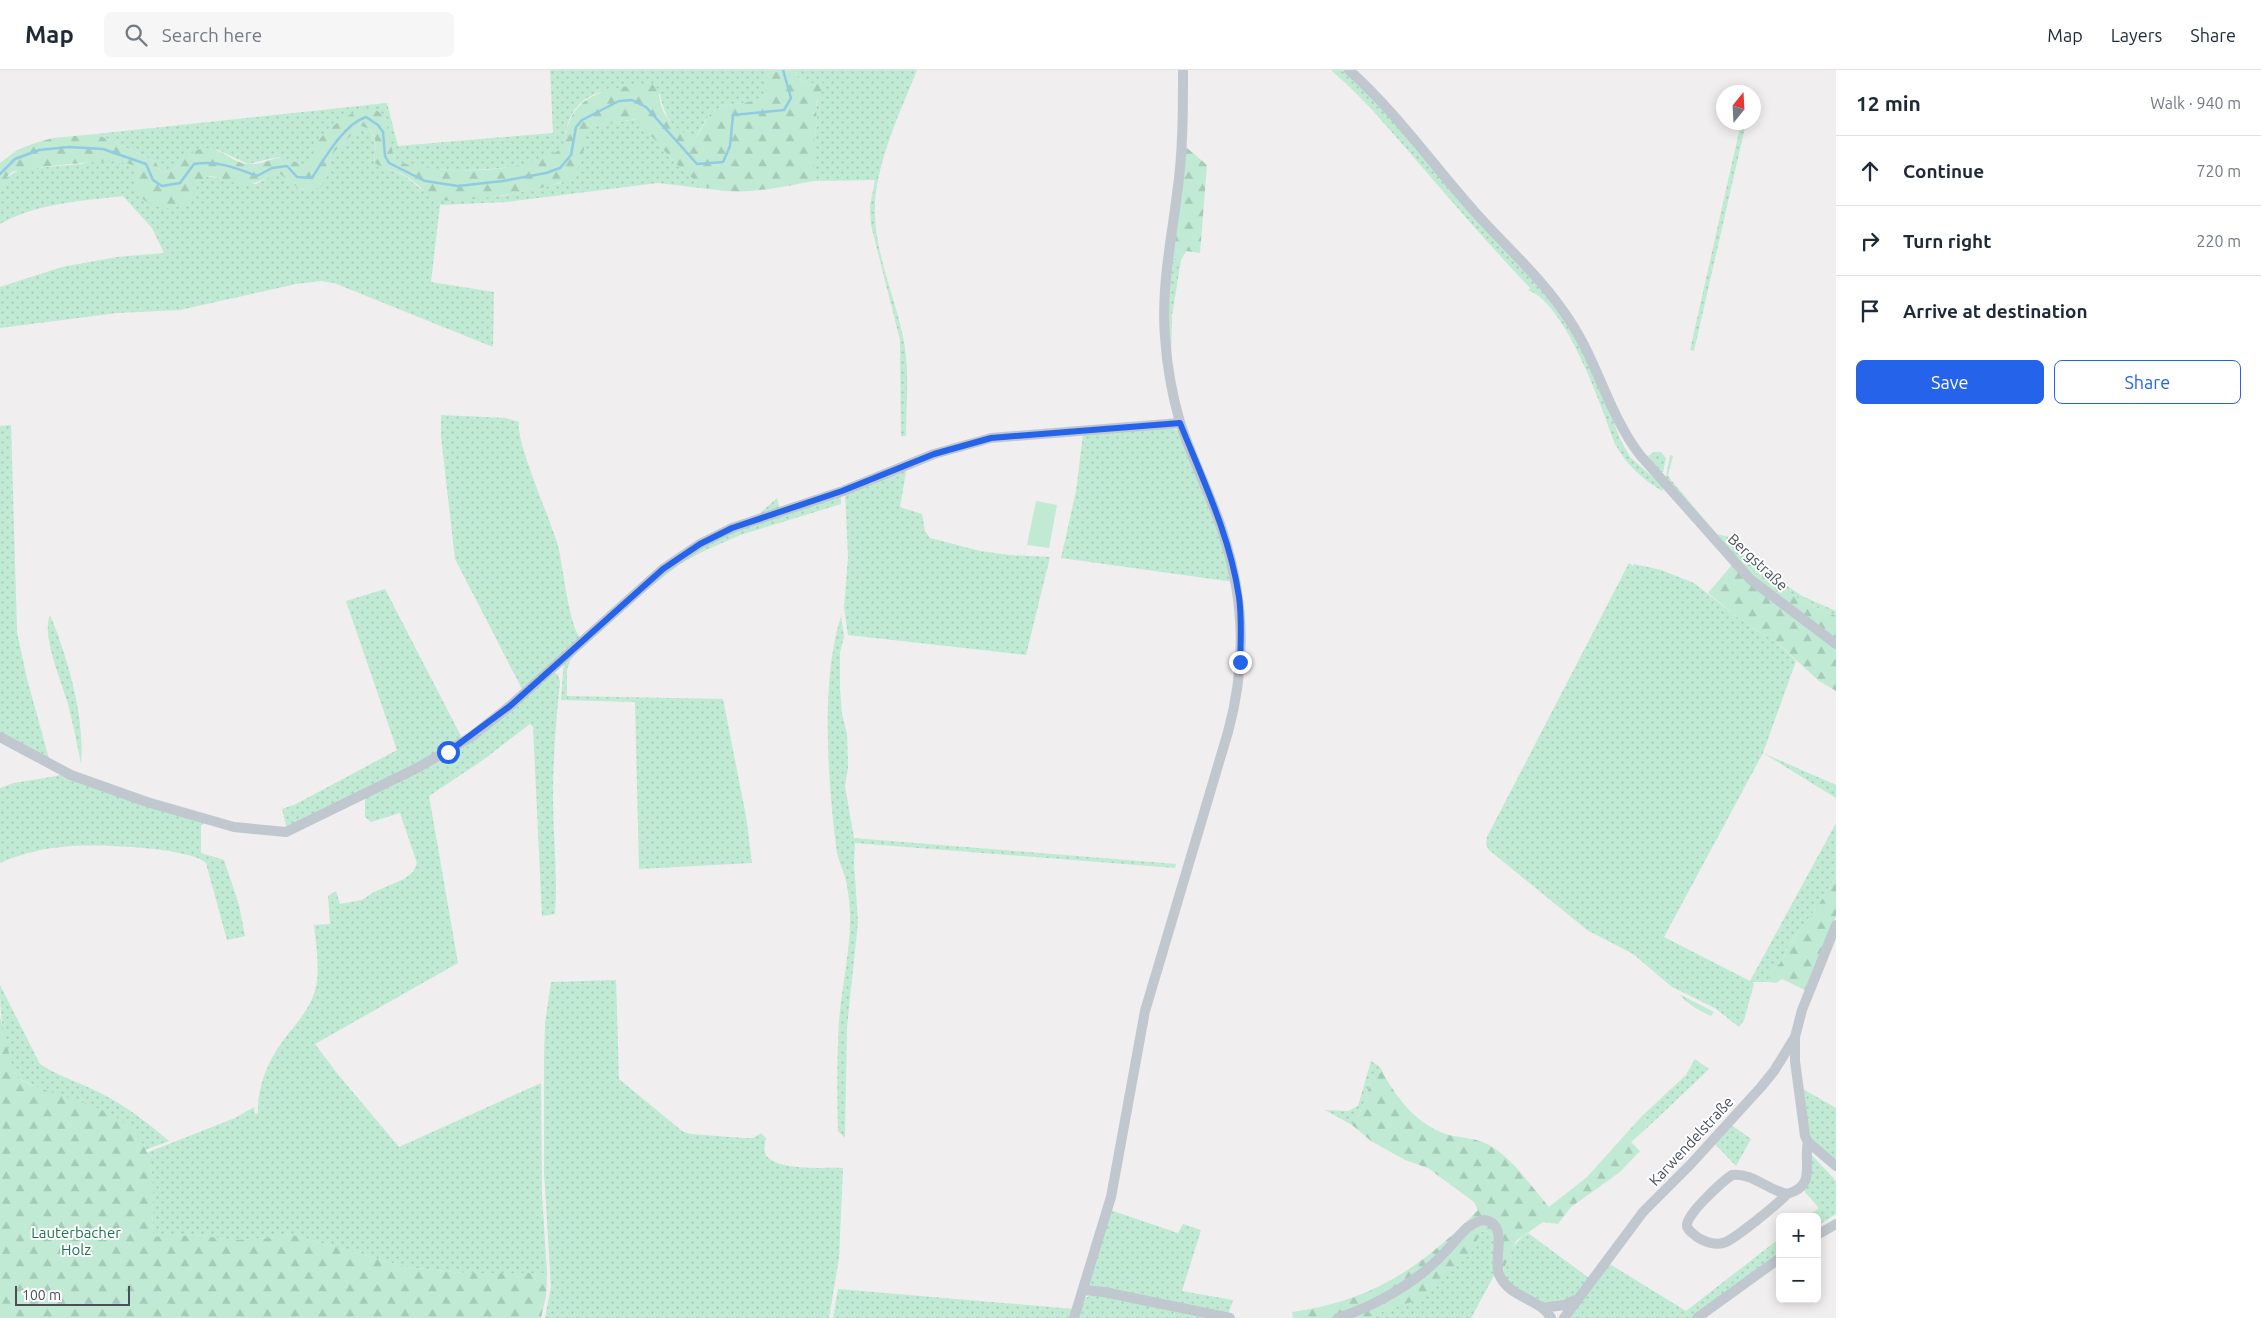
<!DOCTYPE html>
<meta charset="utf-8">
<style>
:root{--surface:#fff;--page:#f6f6f7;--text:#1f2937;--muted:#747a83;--line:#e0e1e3;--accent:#2563eb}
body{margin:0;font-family:Ubuntu,sans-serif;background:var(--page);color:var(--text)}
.controls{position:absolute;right:15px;bottom:15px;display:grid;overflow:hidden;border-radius:8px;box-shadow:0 2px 12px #0003}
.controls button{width:45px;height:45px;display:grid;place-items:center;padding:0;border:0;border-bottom:1px solid var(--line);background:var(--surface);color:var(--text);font:25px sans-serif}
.compass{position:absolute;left:1716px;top:15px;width:45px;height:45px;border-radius:50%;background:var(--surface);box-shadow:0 2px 12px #0003;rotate:18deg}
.scale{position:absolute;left:15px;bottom:12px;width:115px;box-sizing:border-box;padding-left:5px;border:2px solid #484f59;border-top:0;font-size:14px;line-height:18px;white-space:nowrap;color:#484f59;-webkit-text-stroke:4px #fff;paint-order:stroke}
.stop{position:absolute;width:15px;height:15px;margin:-11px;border:4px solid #2563eb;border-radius:50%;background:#fff}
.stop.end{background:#2563eb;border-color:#fff;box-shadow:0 1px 5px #0008}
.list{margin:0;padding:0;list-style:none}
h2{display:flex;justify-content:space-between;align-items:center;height:65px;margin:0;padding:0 20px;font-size:21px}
h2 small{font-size:16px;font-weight:400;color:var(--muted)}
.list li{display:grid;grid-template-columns:32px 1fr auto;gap:15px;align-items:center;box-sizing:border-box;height:70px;padding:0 20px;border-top:1px solid var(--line)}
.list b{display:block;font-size:19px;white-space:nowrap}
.list em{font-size:16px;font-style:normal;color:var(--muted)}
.actions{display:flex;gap:10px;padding:15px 20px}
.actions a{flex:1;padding:11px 0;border:1px solid var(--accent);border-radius:8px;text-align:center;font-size:18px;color:var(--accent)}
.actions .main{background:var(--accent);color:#fff}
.icon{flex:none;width:28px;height:28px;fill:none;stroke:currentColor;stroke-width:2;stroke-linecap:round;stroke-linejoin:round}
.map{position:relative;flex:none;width:1836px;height:1248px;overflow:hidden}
header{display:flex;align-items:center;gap:30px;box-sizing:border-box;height:70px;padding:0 25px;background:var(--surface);border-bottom:1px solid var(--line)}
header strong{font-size:24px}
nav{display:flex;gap:28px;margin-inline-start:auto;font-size:18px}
.search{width:350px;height:45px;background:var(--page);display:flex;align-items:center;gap:12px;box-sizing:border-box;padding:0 18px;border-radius:8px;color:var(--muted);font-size:19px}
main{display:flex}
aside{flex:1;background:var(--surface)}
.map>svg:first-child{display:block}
.grass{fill:url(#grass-dots)}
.forest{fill:url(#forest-firs)}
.pitch{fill:#c0ead4}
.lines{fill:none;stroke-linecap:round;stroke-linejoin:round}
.stream{stroke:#91cae3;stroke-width:2.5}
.minor{stroke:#c0c7ce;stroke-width:10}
.route{stroke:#2563eb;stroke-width:6}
.labels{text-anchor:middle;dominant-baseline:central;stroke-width:4;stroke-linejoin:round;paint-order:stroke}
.street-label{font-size:15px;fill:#484f59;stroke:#fff}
.park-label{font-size:15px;fill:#1f7352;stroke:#fff}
</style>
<header>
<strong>Map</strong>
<div class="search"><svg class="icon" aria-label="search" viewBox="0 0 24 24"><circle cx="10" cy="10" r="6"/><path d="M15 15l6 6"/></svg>Search here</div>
<nav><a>Map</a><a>Layers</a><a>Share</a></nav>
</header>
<main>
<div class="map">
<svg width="1836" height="1248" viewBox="0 0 1836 1248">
<defs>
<pattern id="grass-dots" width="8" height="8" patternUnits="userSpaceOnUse" patternTransform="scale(1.25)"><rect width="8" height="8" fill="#c0ead4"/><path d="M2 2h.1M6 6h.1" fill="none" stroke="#a6cab8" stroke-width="1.8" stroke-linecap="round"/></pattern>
<pattern id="forest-firs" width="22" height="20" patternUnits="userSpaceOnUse" patternTransform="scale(1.25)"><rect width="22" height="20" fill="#c0ead4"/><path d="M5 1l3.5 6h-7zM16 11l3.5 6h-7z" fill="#a6cab8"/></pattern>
</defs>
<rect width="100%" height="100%" fill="#f0eeee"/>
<!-- grass -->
<path class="grass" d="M550 0H770L765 14 766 23C752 38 729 29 714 41 706 46 702 59 696 67 674 65 663 43 660 24 627 20 583 11 568 53 565 62 567 74 558 81 531 103 451 102 417 97 409 96 402 93 395 91L384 47 349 45 318 72 311 92 303 96 278 87 248 94 218 80H198L170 102 161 101 155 91 96 64 387 33 398 76 553 63Z
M796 0H917C900 43 873 98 875 145 876 186 895 227 903 267 910 299 906 333 906 366H901L900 270 871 155 870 136 875 110 814 111V73L817 52 816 38 822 12C811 15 806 14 797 7Z
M1331 0H1343L1364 18 1395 52 1453 123 1543 220 1571 260 1604 327 1621 371 1630 387 1664 417 1662 421C1641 408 1627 395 1615 374 1601 336 1567 235 1528 220L1530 218C1497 183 1466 148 1435 112 1401 73 1370 34 1331 0Z
M637 49C658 71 678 103 707 116 712 119 720 119 726 121L658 113 507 132 440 135 431 212 494 222 493 277 334 213 321 211 296 214 180 240 117 243 0 258V217L62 197 117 187 164 183 152 158 123 126C81 131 37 133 0 154V122L6 108 20 99 82 94 92 91H116L136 95 138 102 136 107 190 128 199 111 206 106 256 114 272 105 280 104 298 118 309 121 326 108 332 84 361 56C379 60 375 79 374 93L405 106 421 119 440 129 502 126 561 113 580 94 587 57Z
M1741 53H1746L1694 281 1690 280Z
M1171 190H1181L1172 246 1171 287 1167 259Z
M441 345 505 348 519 352C515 371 551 450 558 476 563 494 569 559 581 568L523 621 455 489 441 367Z
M11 355 17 562 27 609 50 692 0 666V356Z
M1172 358 1182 363 1209 431 1234 512 1061 488 1076 421 1083 364Z
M1654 382H1661L1666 388 1663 402H1660L1648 386Z
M1670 385 1673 386 1668 405 1671 410 1717 464 1740 470 1768 501 1780 511 1802 526 1836 541V546C1812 536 1788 525 1768 508 1759 500 1751 491 1742 483L1731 485 1666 407Z
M907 396 900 437 922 444 925 461 930 468 980 481 1010 485 1050 487 1026 585 848 565 844 538 848 487 845 421Z
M841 425V434L740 465 704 481 680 494 638 527 591 568 571 589 567 599V626L723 629 746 746 752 793 639 799 635 632 561 630 564 590 668 498 756 447 777 428 781 443Z
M1629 493 1633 496 1634 494 1661 500 1694 513 1745 553 1777 572 1796 591 1763 683 1836 715V728L1763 683 1664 867 1750 911 1836 753V806L1818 836 1790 873 1780 893 1770 903V912H1751L1754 914 1744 950 1739 957 1715 938 1672 917 1633 884 1587 860 1489 780 1486 775 1487 767Z
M385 519 463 670 287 759 282 739 296 734 397 680 346 531Z
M50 545C68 588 85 648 81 694 77 674 73 654 68 634 62 613 41 565 50 545Z
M841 546 844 567 840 582V618L842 644 847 664 848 697 845 716 854 768 1176 794 1175 798 855 773 854 792 858 852 847 957 845 1068 838 1061C837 1025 837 987 839 951 842 914 851 879 850 842 849 829 848 816 844 804 842 797 839 791 837 783 828 714 820 612 841 546Z
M555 603 558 605 560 612C556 650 553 689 553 728 553 767 558 805 555 844L542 846 533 657 530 654 483 690 429 726 458 893 315 974 336 1002 399 1077 541 1013 542 1124 547 1203H465L406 1197 290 1164 271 1168 235 1170 194 1165 153 1168 152 1101 146 1083 235 1048 254 1037 255 1044 258 1043C257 1018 267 993 282 972 295 954 311 939 316 917 320 897 316 875 314 855L330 854 328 826 336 821 340 834 362 830 374 822 404 809 413 802 417 793 400 743 371 752 365 747V727L420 699Z
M63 703 205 752 201 756V783L224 790 239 835 245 866 227 870 206 793C190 777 95 774 71 776 46 778 22 783 0 793V718L14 713 57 706Z
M616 910 619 1009 682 1061 690 1064 744 1068H753L761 1063 766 1068C765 1072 764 1079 765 1083 773 1102 825 1097 843 1098L839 1188 829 1248H545L551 1217 544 1102V989L545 953 551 912Z
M0 915 40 994C61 1008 85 1014 106 1026 129 1038 149 1054 169 1071L145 1080 135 1064 18 1008C3 983 0 944 0 915Z
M1695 989 1709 999 1647 1058 1646 1050 1641 1047 1686 1005Z
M1371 991 1380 997 1383 1003 1372 1005 1364 1035 1352 1055 1325 1040 1348 1041 1358 1036Z
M1803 1019 1836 1038V1089L1818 1077 1809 1066Z
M1730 1054 1751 1069 1736 1096 1714 1073Z
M1810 1083 1836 1111V1144L1817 1156V1147H1807L1819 1138 1804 1121Z
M1110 1140 1178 1163 1183 1154 1201 1160 1182 1221 1233 1230 1228 1245 1092 1218 1088 1214Z
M1487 1161 1494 1168 1496 1202 1471 1248H1373L1379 1243 1417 1229 1463 1190 1471 1181 1481 1162Z
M1528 1163 1589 1208 1574 1228 1562 1233H1535L1503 1208C1503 1190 1514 1172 1528 1163Z
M1780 1168V1182L1692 1248H1568L1608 1193 1686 1241Z
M838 1219 1074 1239 1071 1248H833Z
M1092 1224 1221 1248H1077L1086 1228Z"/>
<!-- forest -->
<path class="forest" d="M770 0H796L797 7C811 19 815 9 826 14L817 31 816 38 817 52 814 73V111C785 116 736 128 708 117 682 107 656 69 636 49L588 57C584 73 584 96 571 107 558 119 459 134 440 130 426 126 418 113 406 106 396 101 384 98 374 93 375 79 380 60 361 56L332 84 326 108 321 117 309 121 298 118 280 104C266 106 257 115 242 114 229 113 219 106 207 106 196 113 195 125 185 133 170 144 141 136 135 118 133 111 138 104 136 96 129 94 121 91 113 91 100 91 20 98 12 102 5 107 4 114 0 122V93L17 80 35 73 53 68 96 64 155 91 161 101 170 102C178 96 187 85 197 80 217 72 231 93 248 94 275 95 272 78 303 96L311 92C313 85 315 76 319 70 329 57 368 24 383 46 390 58 391 78 395 91 436 103 506 105 545 87 549 85 556 83 559 80 567 72 565 61 569 52 582 20 617 18 647 13L655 15C660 23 659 30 662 38 667 51 682 66 696 67 703 60 706 46 714 41 729 29 752 38 766 23L765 14Z
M1186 77 1207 95 1200 183 1186 181 1181 190H1171Z
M1738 482 1742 483C1751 491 1759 500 1768 508 1788 525 1812 536 1836 546V621L1819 611 1777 572 1745 553 1708 523 1731 496V485Z
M1836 806V847L1805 920 1782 909 1776 913 1770 912V903L1780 893 1790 873 1818 836Z
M1679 924 1714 942 1711 946C1698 940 1688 934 1679 924Z
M0 946 11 992 18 1008C65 1035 143 1032 152 1102 154 1123 152 1146 153 1167L194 1165 235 1170 271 1168 290 1164 406 1197 465 1203H547L546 1226 541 1248H0Z
M1374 1003H1383C1397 1029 1419 1057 1449 1065 1461 1068 1476 1068 1487 1074 1513 1088 1530 1115 1549 1137L1587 1107 1641 1047 1646 1050 1647 1058 1631 1072 1640 1081 1620 1102 1571 1137 1558 1154 1543 1152 1516 1171 1503 1200 1494 1168 1487 1161 1481 1162 1471 1182 1463 1190 1417 1230 1379 1243 1373 1248H1293L1292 1242C1372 1231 1422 1197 1478 1140L1474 1132 1428 1098 1405 1090 1371 1071 1352 1055 1364 1035 1372 1005Z"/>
<!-- pitch -->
<path class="pitch" d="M1036 431 1057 435 1049 478 1027 475Z"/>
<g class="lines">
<!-- stream -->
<path class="stream" d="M0 104 15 89 39 80 69 77 103 79 146 94 153 110 162 116 180 113 194 94C217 90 236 98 257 106L272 98 287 96 297 107 312 108C324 89 344 54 366 47L378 55 383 62 385 86 389 93 425 111 458 116 503 111 546 103 560 98 571 85 576 57 582 50 619 31 632 30 646 37 697 94 723 92 730 76 733 45 784 40 791 28 783 0"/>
<!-- minor -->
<path class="minor" d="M1349 0C1396 42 1433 95 1475 142 1507 178 1544 210 1570 251 1598 293 1609 345 1640 385L1750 509 1836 574
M0 667 71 705 147 732 234 757 286 762 417 698 471 667 510 636 663 499 700 474 732 458 843 421 934 384 991 368 1180 353
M1836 855 1802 940 1795 967V991L1805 1066 1808 1072 1836 1096
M1787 1124C1768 1120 1751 1102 1732 1105 1723 1111 1685 1145 1687 1156 1688 1161 1694 1164 1697 1167 1705 1172 1714 1175 1723 1173 1733 1171 1780 1132 1787 1124 1817 1116 1803 1093 1808 1072
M1817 1165 1836 1154
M1084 1220 1104 1222 1230 1248
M1542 1238 1565 1235 1575 1230
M1074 1248 1111 1127 1145 941 1228 662C1248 589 1244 522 1219 451 1207 418 1191 386 1180 352 1172 325 1167 296 1165 267 1161 219 1171 172 1177 124 1183 83 1183 42 1183 0
M1338 1248C1377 1235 1418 1212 1446 1181 1457 1170 1468 1151 1485 1150 1509 1155 1493 1187 1499 1204 1508 1228 1540 1228 1551 1248
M1564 1248 1643 1142 1690 1095 1761 1017 1774 1001 1795 967
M1697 1248 1780 1188"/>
</g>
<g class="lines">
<!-- route -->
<path class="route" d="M448 682 510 636 663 499 700 474 732 458 842 421 934 384 991 368 1180 353C1203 410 1230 466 1239 527 1242 548 1241 570 1240 592"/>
</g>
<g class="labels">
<!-- street labels -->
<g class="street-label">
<text transform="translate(1758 492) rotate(43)">Bergstraße</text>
<text transform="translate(1691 1071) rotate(-47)">Karwendelstraße</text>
</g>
<!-- park labels -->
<g class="park-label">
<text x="76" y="1162">Lauterbacher<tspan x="76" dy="17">Holz</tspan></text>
</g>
</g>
</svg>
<div class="controls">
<button>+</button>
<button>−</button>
</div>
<svg class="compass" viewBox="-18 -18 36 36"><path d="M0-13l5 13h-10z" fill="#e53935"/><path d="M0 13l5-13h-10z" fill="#747a83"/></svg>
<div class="scale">100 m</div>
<div class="stop" style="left:448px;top:682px"></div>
<div class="stop end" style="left:1240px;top:592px"></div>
</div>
<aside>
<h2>12 min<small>Walk · 940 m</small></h2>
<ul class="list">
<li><svg class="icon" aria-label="ahead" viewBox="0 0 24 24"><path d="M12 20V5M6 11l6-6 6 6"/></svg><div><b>Continue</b></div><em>720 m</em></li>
<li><svg class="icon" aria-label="right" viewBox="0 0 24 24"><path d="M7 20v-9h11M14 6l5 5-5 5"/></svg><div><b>Turn right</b></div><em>220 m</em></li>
<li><svg class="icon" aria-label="arrive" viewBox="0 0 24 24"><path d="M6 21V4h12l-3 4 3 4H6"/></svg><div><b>Arrive at destination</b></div></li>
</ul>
<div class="actions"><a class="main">Save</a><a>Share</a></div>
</aside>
</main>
